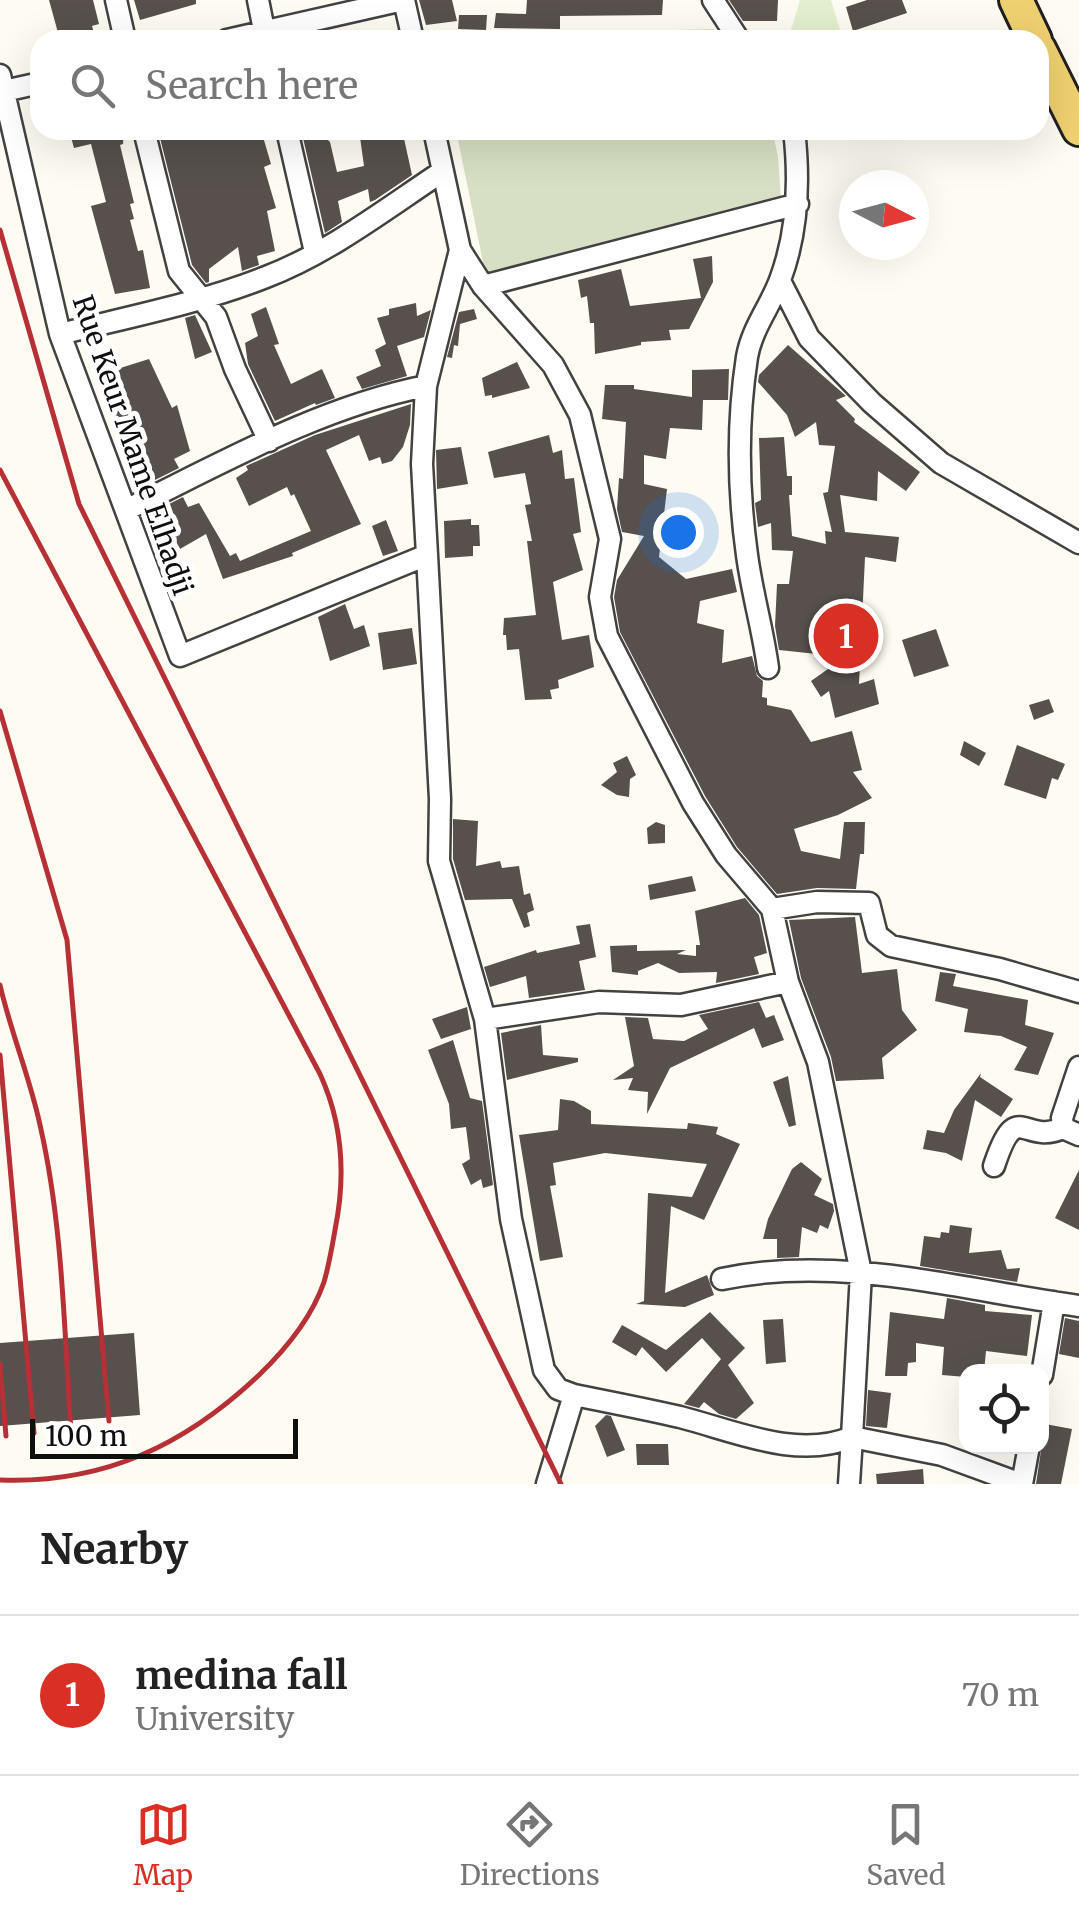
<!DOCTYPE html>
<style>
:root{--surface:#fff;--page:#f6f6f6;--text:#222;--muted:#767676;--line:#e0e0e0;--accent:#d93025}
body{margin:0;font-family:Merriweather,serif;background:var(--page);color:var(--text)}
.controls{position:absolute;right:30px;bottom:30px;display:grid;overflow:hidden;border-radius:20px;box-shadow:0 10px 40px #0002}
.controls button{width:90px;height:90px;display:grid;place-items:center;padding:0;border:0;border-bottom:2px solid var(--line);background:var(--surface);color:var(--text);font:50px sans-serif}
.compass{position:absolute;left:839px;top:170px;width:90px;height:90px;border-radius:50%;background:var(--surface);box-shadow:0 10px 40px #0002;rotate:96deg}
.scale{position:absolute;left:30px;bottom:25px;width:268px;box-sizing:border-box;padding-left:10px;border:5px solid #0f0f0f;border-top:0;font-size:28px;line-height:35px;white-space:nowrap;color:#0f0f0f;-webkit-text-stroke:8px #fff;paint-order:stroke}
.you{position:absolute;left:678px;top:532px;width:35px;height:35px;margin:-25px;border:8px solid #fff;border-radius:50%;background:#1a73e8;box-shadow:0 0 0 15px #1a73e833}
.badge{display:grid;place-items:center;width:65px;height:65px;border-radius:50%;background:var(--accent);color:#fff;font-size:32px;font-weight:700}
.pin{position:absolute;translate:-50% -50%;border:5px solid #fff;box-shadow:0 2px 10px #0006}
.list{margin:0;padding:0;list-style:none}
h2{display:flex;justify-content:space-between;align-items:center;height:130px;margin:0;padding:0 40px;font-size:42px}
h2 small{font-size:32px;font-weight:400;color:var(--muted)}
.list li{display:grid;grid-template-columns:65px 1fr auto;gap:30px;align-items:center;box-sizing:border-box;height:160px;padding:0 40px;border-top:2px solid var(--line)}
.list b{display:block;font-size:38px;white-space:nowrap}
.list p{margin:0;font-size:32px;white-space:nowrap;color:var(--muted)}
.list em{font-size:32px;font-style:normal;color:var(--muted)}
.icon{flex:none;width:55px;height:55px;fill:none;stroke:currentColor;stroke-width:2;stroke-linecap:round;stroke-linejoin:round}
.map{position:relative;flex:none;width:1079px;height:1484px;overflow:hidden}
.search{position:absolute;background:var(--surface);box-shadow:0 10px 40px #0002;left:30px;right:30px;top:30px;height:110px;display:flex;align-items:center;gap:25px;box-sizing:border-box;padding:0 35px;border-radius:30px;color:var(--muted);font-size:38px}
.sheet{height:290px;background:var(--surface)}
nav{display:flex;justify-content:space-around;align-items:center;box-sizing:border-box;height:140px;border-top:2px solid var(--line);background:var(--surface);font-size:28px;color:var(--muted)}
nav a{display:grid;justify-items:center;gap:5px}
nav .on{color:var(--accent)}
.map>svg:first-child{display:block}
.cemetery{fill:#d7e0c4}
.pitch{fill:#e4efcf}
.building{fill:#57504c}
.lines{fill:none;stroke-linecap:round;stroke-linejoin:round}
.street-casing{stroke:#424242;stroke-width:25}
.primary-casing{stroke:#202020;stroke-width:38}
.street{stroke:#fff;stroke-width:20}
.primary{stroke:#efd071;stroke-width:32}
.rail{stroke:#b73036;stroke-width:5}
.labels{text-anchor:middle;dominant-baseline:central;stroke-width:10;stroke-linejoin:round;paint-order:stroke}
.street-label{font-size:28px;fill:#0f0f0f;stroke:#fff}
</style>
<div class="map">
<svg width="1079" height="1484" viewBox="0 0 1079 1484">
<rect width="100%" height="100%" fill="#fefcf2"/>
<!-- cemetery -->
<path class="cemetery" d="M714 29 720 40H438L437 36Z
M456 130H772L778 156 781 199 486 277Z"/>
<!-- pitch -->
<path class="pitch" d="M800 0H831L843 40H788Z"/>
<!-- building -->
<path class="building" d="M49 0H93L99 24 92 26 96 40H60Z
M134 0H196V4L140 20Z
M419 0H452L457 21 426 25Z
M527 0H663L662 15 560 16V29L494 28 496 13 526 14Z
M729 0H778L777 21H743Z
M867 0H902L907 13 853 31 846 7Z
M459 15H487L486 30 458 29Z
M69 130H124L123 144 120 145 134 203 130 204 134 219 130 220 138 251 143 250 150 288 115 294 91 206 106 202 91 144 74 148Z
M174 130H261L271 164 264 167 276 208 267 211 275 251 257 256 259 265 242 271 238 247 209 269V282L206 283 192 265 159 134Z
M359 130H390L391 137 403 134 412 175 375 200 370 202 368 189 338 201 342 222 325 233 303 138 323 135 330 142 337 172 364 166Z
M712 256 713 282 689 329 669 330 671 340 641 342V345L595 354 594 323H590L587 296 581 298 578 280 621 269 630 306 701 298 693 259Z
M416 303 417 316 431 310 424 337 397 346 407 376 362 389 356 377 381 366 375 350 386 344 377 318 389 315V309Z
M266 307 279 344 274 345 291 384 322 369 335 398 316 405 315 403 275 421 248 364 245 343 258 336 251 314Z
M474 309 477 319 460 324 458 346 454 345 452 358 447 357 459 312Z
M195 315 212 352 195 359 185 318Z
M788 345 846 396 836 400 855 419 854 422 920 472 906 491 878 471 877 501 840 495 845 532 899 537 896 562 865 557 859 684 874 679 879 704 835 718 829 691 821 697 811 681 845 657 779 650 775 626 777 584H789L793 551 772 550 771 523 758 527 755 503 761 500 759 438 784 437 787 476H792V495H789L792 536 826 544 825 531 832 532 823 493 828 492 835 446 819 445 816 422 795 437 787 415 758 382 759 375Z
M149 359 172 408 177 405 190 451 174 459 179 468 155 480 149 468 140 472 110 403 123 397 114 370Z
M517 362 530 388 492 398V395L485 396 482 378Z
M729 369 728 400H703L702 430 670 428 666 459 644 455V484L667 489 659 557 686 579 732 569 737 592 700 601 697 623 724 630 722 663 752 656 757 676 763 681 762 697 767 698V705L791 710 811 742 852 731 862 770 853 772 872 798 838 815 794 829 801 851 840 859 844 822H865L864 854H860L856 889 817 888 777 894 737 847 705 796 620 632 614 597 617 580 644 536 622 532 617 509 619 478 623 479 626 422 602 419 605 385H634V389L692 397V370Z
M411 404 410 425 403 447 392 461 382 464 380 457 369 461 359 435 326 450 361 524 292 553 293 556 223 579 206 534 180 549 159 509 183 497 188 507 199 503 230 556 236 553 240 561 311 531 294 494 291 496 287 487 249 506 236 478 248 470 246 466 315 435Z
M549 435 553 453 562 450 565 479 574 478 581 532 573 534 583 570 553 582 562 640 589 635 594 667 558 680 559 688 550 690 552 699 525 700 519 649 507 650 506 635H503L504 618 536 615 527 541H532L525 505 531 504 525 473 494 478 488 452Z
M461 447 468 484 437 489 436 450Z
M471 519V525H479L480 546H473V556L445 558 444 521Z
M386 520 398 551 383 556 372 526Z
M345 604 354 629 364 625 370 646 330 661 318 617Z
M412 628 417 664 383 670 378 633Z
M936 629 949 666 914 677 902 640Z
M1049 699 1054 712 1034 720 1029 705Z
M964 741 986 753 979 766 960 755Z
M1017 745 1065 764 1058 780 1052 778 1046 799 1004 785Z
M627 756 636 775 630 779 629 797 617 795 601 785 617 772 613 763Z
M453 819 478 821 476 866 500 861 502 868 519 866 524 895 530 893 534 910 527 913 530 926 524 928 512 899 465 900 453 859Z
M656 822 665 825V843L648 844 647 828Z
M692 876 696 891 650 900 648 885Z
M745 898 759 915 767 953 754 957 759 974 716 983 717 972 679 973 658 963 638 971V975L612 972 610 946 637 945V951L686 950 677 954 696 956V945H700L695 911Z
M855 917 862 973 897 969 902 1010 917 1030 882 1058 884 1079 836 1081 831 1057 801 978 789 920Z
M590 924 596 957 579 961 585 990 529 998 526 976 490 987 484 967 536 950 537 953 580 944 576 926Z
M940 972 956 974 953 986 1028 1000 1025 1025 1054 1033 1038 1075 1014 1070 1027 1047 1001 1036 964 1032 968 1009 935 1001Z
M759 1002 766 1018 774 1015 784 1040 762 1048 754 1028 670 1068 647 1114 648 1092 628 1090 633 1078 613 1080 634 1066 625 1017 648 1018 653 1039 684 1041 708 1029 699 1015Z
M467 1007 471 1029 441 1039 432 1019Z
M541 1025 543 1055 578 1058V1062L507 1080 501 1033Z
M453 1040 470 1098 482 1101 493 1185 483 1188 481 1179 471 1185 462 1164 470 1159 466 1127 451 1129 449 1104 428 1050Z
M981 1073 980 1077 1013 1099 1001 1117 975 1100 962 1161 946 1153 923 1149 927 1130 944 1133 954 1110Z
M788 1076 796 1125 789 1127 773 1082Z
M560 1099 574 1101 591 1111V1124L687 1129 688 1123 718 1127 716 1134 740 1144 704 1220 671 1206 665 1293 707 1275 714 1295 685 1307 636 1304 644 1301 648 1193 692 1197 707 1164 605 1153 553 1163 556 1185 550 1186 563 1257 540 1261 519 1135 558 1130Z
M801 1162 822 1179 814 1195 833 1204 834 1211 828 1229 820 1225 817 1233 802 1227 799 1257 777 1258V1239H763L768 1219 792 1169Z
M1079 1170V1230L1055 1218Z
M950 1225 972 1228 969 1253 1001 1250 1007 1269 1020 1268 1017 1282 920 1266 924 1236 940 1238 941 1232 949 1233Z
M947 1298 985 1305V1311L1032 1315 1027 1356 986 1351 984 1372H966V1377L942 1375 944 1347 916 1343V1362L908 1363 907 1376H885L890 1312 944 1319Z
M710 1312 745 1348 728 1365 754 1403 736 1419 719 1414 704 1402 699 1408 684 1404 721 1359 702 1338 666 1372 642 1347 636 1356 612 1342 622 1325 666 1350Z
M1065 1318 1079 1321V1358L1059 1354Z
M783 1319 786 1362 766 1364 763 1320Z
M134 1333 140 1415 0 1426V1343Z
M868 1390 891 1393 887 1428 866 1426Z
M606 1415 611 1416 625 1450 607 1457 595 1426Z
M1045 1424 1072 1429 1061 1484H1036Z
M636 1444H668L669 1465H637Z
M923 1469 924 1484H877L876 1474Z"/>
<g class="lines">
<!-- street casing -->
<g class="street-casing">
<path id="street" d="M116 0 125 40
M258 0 266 40
M404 0 413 40
M713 0 739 40
M227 40 403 0
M0 75 60 334 180 656 427 555 422 464 426 386
M4 91 40 83
M144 130 179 271 216 317 235 369 269 441
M287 130 315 252
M434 130 460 250 483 286 553 365 580 415 610 539 600 597 607 636 693 803 726 855 772 909 788 982 818 1062 861 1273 852 1437 942 1455 1021 1484
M780 281 809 338 872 403 941 463 1079 543
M483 286 798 204
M60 334C129 317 200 303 266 277 329 253 387 208 443 171
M126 510C222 463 320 407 426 386L460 250
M427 555 440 799 439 861 485 1019 511 1219 544 1370 558 1389 574 1395C609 1402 645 1409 680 1417 735 1431 797 1460 852 1437L849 1484
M768 668C763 630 752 593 747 555 738 490 737 422 747 357 752 328 770 307 780 280 798 232 800 181 794 130
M772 909 817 902 869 903 877 935 891 946 1000 969 1079 992
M485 1019 599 1002 681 1005 788 982
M1079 1067 1062 1118 1063 1128 1079 1135
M994 1166C1017 1096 1023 1146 1063 1128
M722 1279C839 1254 963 1290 1079 1306
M1042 1375 1054 1302
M547 1484 574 1395
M1022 1484 1029 1446"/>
</g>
<!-- primary casing -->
<g class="primary-casing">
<path id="primary" d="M1016 0 1035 40
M1039 49 1079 129"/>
</g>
<!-- street -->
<use href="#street" class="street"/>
<!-- primary -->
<use href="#primary" class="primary"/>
<!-- rail -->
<path class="rail" d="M0 230 79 504 561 1484
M0 470 320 1074C343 1124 346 1176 335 1230 332 1247 329 1265 324 1282 312 1317 286 1349 259 1375 185 1445 104 1484 0 1480
M0 711 67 940 109 1421
M0 985C11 1033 30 1078 40 1125 63 1225 64 1329 71 1431
M0 1055 34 1433
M0 1364 6 1436"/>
</g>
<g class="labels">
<!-- street labels -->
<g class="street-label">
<text transform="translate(133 445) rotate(71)">Rue Keur Mame Elhadji</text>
</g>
</g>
</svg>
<div class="controls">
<button><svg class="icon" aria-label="locate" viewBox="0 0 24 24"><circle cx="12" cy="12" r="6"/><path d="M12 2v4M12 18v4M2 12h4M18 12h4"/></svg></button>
</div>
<svg class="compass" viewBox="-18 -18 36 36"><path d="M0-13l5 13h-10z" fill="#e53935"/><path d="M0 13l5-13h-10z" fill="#767676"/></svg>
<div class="scale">100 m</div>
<div class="you"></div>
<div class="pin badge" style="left:846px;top:636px">1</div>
<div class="search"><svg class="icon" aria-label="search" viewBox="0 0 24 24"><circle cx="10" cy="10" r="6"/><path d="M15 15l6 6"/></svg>Search here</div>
</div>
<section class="sheet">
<h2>Nearby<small></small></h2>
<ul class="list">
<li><span class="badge">1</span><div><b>medina fall</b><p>University</p></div><em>70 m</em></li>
</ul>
</section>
<nav>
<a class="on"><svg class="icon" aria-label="map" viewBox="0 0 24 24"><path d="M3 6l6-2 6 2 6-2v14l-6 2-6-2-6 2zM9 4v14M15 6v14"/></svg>Map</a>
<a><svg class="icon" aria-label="directions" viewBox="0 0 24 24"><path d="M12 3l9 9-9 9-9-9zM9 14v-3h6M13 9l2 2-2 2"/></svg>Directions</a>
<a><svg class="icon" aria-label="saved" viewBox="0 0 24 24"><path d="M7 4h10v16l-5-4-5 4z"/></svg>Saved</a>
</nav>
